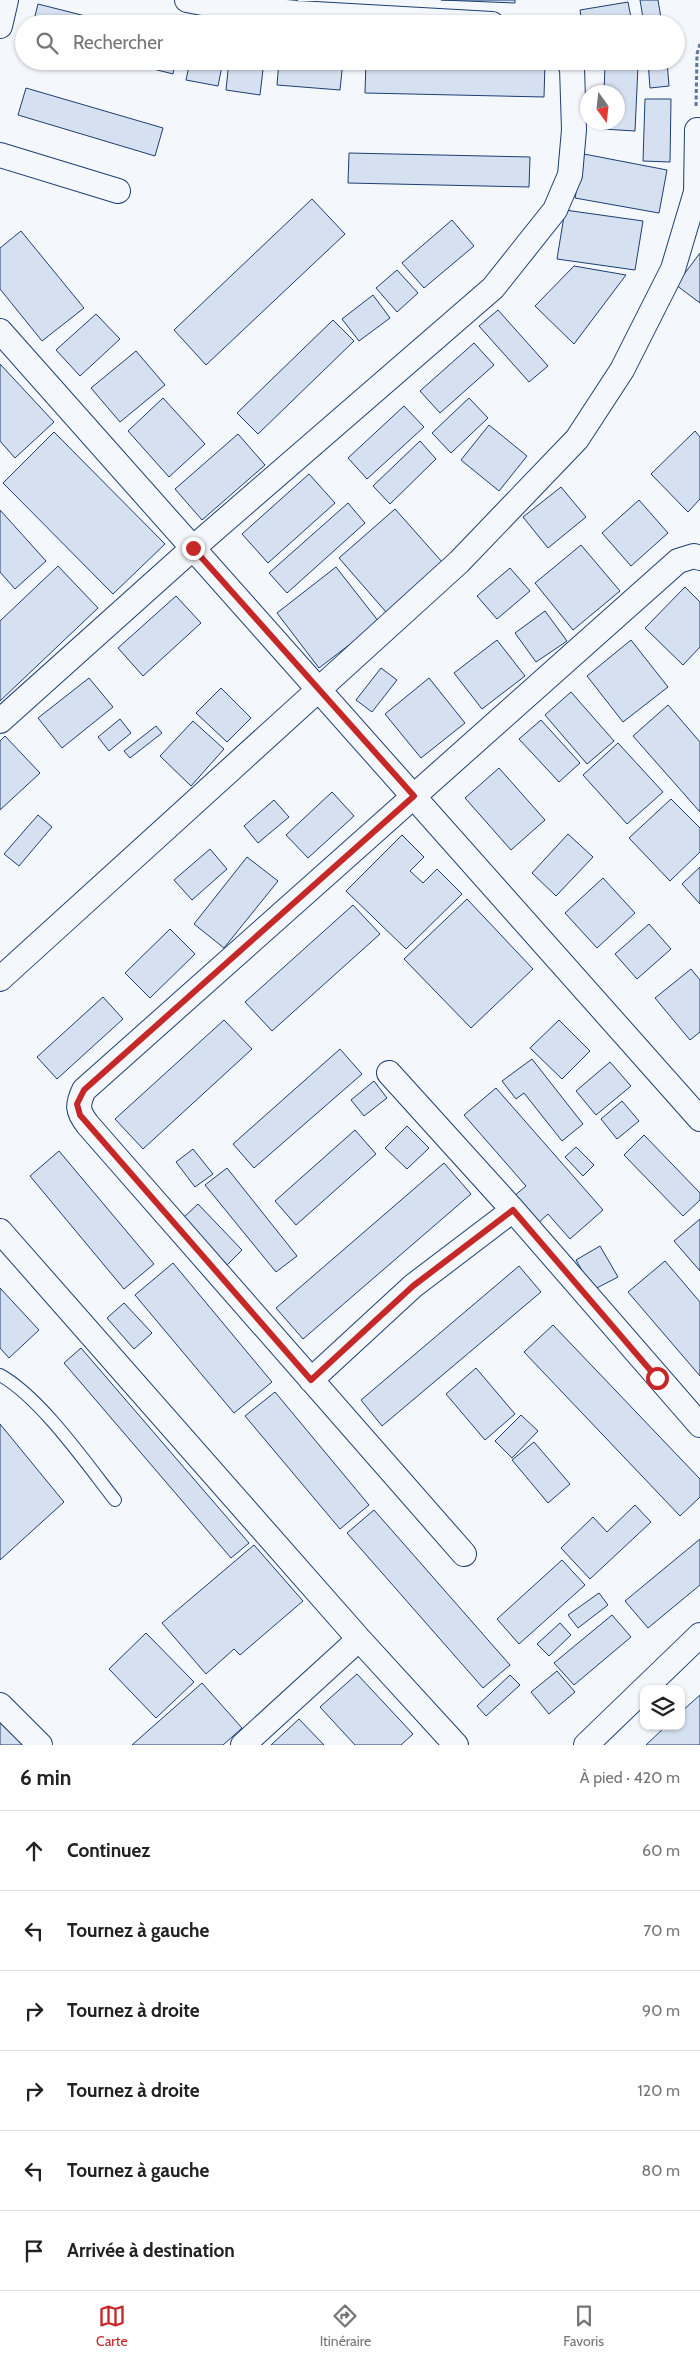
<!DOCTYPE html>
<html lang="fr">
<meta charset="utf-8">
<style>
:root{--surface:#fff;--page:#f6f6f6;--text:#222;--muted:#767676;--line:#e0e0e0;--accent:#c62828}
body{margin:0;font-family:Cabin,sans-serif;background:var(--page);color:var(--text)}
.controls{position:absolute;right:15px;bottom:15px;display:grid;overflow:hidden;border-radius:10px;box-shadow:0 1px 4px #0004}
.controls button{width:45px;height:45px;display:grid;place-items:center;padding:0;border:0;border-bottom:1px solid var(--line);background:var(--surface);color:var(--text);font:25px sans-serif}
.compass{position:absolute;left:580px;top:85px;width:45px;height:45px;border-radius:50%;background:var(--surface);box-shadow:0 1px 4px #0004;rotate:165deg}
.stop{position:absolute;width:15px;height:15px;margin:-11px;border:4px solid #c62828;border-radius:50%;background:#fff}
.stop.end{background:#c62828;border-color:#fff;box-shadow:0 1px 5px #0008}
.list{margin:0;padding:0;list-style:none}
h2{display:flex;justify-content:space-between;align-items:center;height:65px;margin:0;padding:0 20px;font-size:21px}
h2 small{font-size:16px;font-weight:400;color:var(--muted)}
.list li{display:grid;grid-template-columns:32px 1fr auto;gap:15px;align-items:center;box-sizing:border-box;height:80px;padding:0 20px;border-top:1px solid var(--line)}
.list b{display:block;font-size:19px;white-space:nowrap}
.list em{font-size:16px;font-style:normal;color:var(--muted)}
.icon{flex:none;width:28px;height:28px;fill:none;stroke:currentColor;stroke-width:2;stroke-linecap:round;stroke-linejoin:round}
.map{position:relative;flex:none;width:700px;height:1745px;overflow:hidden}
.search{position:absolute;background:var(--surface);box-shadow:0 1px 4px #0004;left:15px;right:15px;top:15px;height:55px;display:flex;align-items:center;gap:12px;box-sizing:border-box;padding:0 18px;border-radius:28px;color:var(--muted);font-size:19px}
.sheet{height:545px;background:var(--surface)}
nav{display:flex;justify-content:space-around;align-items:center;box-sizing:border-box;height:70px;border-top:1px solid var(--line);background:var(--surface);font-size:14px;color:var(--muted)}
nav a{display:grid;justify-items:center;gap:2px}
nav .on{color:var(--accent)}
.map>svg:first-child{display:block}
.building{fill:#d5e0f0;stroke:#1d3f73}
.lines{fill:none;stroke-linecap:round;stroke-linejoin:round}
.lane-casing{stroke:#1d3f73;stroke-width:14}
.street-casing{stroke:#1d3f73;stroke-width:26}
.path{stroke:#5e769c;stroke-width:3;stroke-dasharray:4 2.5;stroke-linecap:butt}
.lane{stroke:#f4f7fb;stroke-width:12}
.street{stroke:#f4f7fb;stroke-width:24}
.route{stroke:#c62828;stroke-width:6}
</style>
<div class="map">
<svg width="700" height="1745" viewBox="0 0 700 1745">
<rect width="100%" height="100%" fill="#f4f7fb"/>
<!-- building -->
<path class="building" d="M441 0H515V3Z
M640 0H658L662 24H644Z
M628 2 632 23 582 24 580 10Z
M38 4 117 24H33Z
M122 61H176L173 74Z
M190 61H223L218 86 186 80Z
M229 61H264L260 95 226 90Z
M279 61H343L340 90 277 85Z
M366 61 545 63 544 97 365 93Z
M648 61H667L669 86 650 88Z
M605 65 638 66 635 131 602 129 603 122H618V92H604Z
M26 88 163 128 155 156 18 115Z
M645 99H671L670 162 643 161Z
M349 153 530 157 529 187 348 183Z
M584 154 667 170 659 213 575 198Z
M312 199 345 234 206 365 174 330Z
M565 210 643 221 635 270 557 259Z
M452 220 474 246 424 288 402 263Z
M21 231 84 308 42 341 0 289V248Z
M700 253V303L676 285Z
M574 266 626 275 574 344 535 306Z
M397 270 418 293 397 312 376 288Z
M373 295 390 318 359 341 342 319Z
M498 310 548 366 529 382 479 326Z
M96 314 120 339 80 376 56 350Z
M333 320 354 341 258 434 237 413Z
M474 343 494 365 440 413 420 391Z
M136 351 165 385 120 422 91 388Z
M0 364 54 422 15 458 0 441Z
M163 398 205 444 169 477 128 431Z
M469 398 488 418 451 453 432 433Z
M404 406 424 427 367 479 348 458Z
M489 425 527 456 499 491 461 460Z
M695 431 700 437V499L688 512 651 474Z
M54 432 165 544 113 594 3 483Z
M238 434 265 465 202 520 175 489Z
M420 441 436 459 390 504 373 486Z
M309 474 335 503 268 563 242 534Z
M561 487 586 517 548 548 523 517Z
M639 500 668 533 631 566 602 533Z
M348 503 365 523 287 593 269 573Z
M395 509 443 563 386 612 339 558Z
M0 510 46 561 15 589 0 572Z
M581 545 620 591 573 630 535 583Z
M58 566 98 608 0 701V621Z
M336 567 379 622 319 668 277 613Z
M510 568 530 591 497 619 477 596Z
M685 587 700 602V647L683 665 645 628Z
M176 596 201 623 143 676 118 648Z
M545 611 567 641 536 662 515 633Z
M497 640 525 676 482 709 454 673Z
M631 640 668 687 623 722 587 676Z
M381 668 397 680 372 712 356 700Z
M89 678 113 707 62 748 38 718Z
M429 678 465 723 421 758 385 714Z
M221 688 251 718 227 742 196 713Z
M571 692 614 741 587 764 545 715Z
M668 705 700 742V812L633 736Z
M120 719 131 733 109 751 98 737Z
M541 720 580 763 559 782 519 739Z
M193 721 224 749 191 786 160 756Z
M156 726 162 733 130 758 124 751Z
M5 736 40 773 0 810V741Z
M618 743 663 792 627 824 583 775Z
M499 768 545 820 511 850 465 798Z
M332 792 354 816 308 858 286 835Z
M671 799 700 828V852L670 881 629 838Z
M274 800 289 817 258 843 244 826Z
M38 815 52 827 19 866 4 854Z
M568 834 593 857 556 896 532 873Z
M402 835 424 857 410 871 423 883 437 869 462 894 406 949 346 891Z
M210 849 227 869 192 900 174 880Z
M247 857 278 881 224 948 194 924Z
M700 867V904L682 884Z
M603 878 635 913 597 948 565 913Z
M467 899 533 969 471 1028 404 959Z
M353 905 380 934 272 1031 245 1002Z
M649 924 671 949 637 979 615 954Z
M170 929 195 954 150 998 125 973Z
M691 969 700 980V1032L690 1040 655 998Z
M103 997 123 1019 57 1079 37 1057Z
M224 1020 252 1049 143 1149 115 1119Z
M559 1020 590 1051 562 1079 530 1048Z
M340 1049 362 1074 254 1168 233 1144Z
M532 1059 583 1124 562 1141 524 1093 516 1099 502 1081Z
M610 1062 631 1086 596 1115 576 1091Z
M374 1081 387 1098 364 1116 351 1100Z
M496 1088 603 1210 570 1239 548 1214 537 1224 513 1197 526 1186 464 1115Z
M622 1101 639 1121 617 1139 601 1119Z
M407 1126 429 1148 407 1169 385 1148Z
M355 1130 376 1154 296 1225 275 1201Z
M644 1135 700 1193V1200L683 1216 624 1155Z
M576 1147 594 1165 583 1176 565 1157Z
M193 1149 213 1174 195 1187 176 1162Z
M59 1151 154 1264 124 1289 30 1176Z
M444 1163 471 1194 303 1339 276 1308Z
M227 1168 297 1256 276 1272 205 1185Z
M198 1204 242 1250 227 1265 183 1218Z
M700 1219V1271L674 1241Z
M600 1246 618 1277 593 1290 576 1260Z
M665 1261 700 1302V1376L628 1292Z
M173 1263 272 1382 234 1413 135 1295Z
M519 1266 541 1292 382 1426 361 1400Z
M0 1288 39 1330 9 1358 0 1348Z
M124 1303 152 1333 134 1349 107 1318Z
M553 1325 700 1479V1497L680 1516 524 1352Z
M81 1348 249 1543 231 1558 64 1363Z
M476 1368 515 1414 485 1440 446 1394Z
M275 1392 369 1505 340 1529 245 1416Z
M521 1415 538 1431 512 1458 495 1441Z
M0 1424 64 1502 0 1560Z
M534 1442 570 1484 548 1503 512 1460Z
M635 1505 651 1522 590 1579 561 1548 593 1517 607 1532Z
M374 1510 510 1665 483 1688 347 1533Z
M700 1539V1585L648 1628 625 1601Z
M254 1545 303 1601 240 1655 234 1649 206 1674 162 1623Z
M562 1560 585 1585 519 1644 497 1619Z
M599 1593 608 1605 578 1628 568 1615Z
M612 1615 631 1637 574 1685 554 1663Z
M560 1623 571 1635 549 1656 537 1644Z
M146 1633 194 1682 156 1718 109 1669Z
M557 1671 575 1692 549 1714 531 1692Z
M357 1674 413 1734 401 1745H355L320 1707Z
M510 1675 520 1685 486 1716 477 1706Z
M202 1683 242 1728 223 1745H132Z
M700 1695V1745H646L666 1726H681V1712Z
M0 1714 25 1742 22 1745H0Z
M299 1719 324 1745H271Z"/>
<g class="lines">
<!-- lane casing -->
<g class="lane-casing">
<path id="lane" d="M0 1375C40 1397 86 1463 115 1500"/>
</g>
<!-- street casing -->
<g class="street-casing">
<path id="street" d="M187 0 218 6 297 13 492 24
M0 26 6 0
M0 155 118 191
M0 331 700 1119
M0 721 193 548 493 288 555 210 570 175 574 130 572 68 568 61
M0 979 459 562 577 439 622 370 673 269 696 192 697 130
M389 1073 513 1210 700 1425
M0 1231 359 1639 456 1745
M311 1380 413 1286 513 1210
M464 1554 88 1125C77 1111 77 1105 84 1090L678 561 694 556 700 558
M0 1705 40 1745
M243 1745 359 1639
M586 1745 700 1635"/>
</g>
<!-- path -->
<path class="path" d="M696 106 697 54 700 44"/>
<!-- lane -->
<use href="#lane" class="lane"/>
<!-- street -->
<use href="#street" class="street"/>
</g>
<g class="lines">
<!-- route -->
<path class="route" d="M193 548 414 796 84 1090 77 1104 80 1115 311 1380 413 1286 513 1210 657 1378"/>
</g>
</svg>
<div class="controls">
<button><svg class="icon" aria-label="layers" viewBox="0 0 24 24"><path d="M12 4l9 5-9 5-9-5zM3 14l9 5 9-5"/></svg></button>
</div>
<svg class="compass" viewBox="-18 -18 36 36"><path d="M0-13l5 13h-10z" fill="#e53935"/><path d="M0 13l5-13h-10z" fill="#767676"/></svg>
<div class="stop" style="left:657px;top:1378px"></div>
<div class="stop end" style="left:193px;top:548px"></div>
<div class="search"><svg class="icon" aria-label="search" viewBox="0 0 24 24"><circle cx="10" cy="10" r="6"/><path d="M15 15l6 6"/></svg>Rechercher</div>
</div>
<section class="sheet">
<h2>6 min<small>À pied · 420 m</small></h2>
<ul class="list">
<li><svg class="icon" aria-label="ahead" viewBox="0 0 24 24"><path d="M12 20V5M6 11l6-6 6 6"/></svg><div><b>Continuez</b></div><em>60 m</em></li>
<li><svg class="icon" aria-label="left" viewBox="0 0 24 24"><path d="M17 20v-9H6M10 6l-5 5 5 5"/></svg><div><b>Tournez à gauche</b></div><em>70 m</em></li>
<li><svg class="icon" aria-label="right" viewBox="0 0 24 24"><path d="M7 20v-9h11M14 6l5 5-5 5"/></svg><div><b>Tournez à droite</b></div><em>90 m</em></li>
<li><svg class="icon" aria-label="right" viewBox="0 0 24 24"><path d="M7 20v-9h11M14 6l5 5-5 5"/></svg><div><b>Tournez à droite</b></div><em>120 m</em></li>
<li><svg class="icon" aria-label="left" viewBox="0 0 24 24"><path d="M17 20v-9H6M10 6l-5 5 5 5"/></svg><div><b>Tournez à gauche</b></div><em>80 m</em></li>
<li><svg class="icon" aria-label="arrive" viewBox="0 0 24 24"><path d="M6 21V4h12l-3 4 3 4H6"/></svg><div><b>Arrivée à destination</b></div></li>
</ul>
</section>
<nav>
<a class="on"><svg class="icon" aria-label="map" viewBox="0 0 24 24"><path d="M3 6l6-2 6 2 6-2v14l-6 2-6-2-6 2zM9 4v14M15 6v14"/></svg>Carte</a>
<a><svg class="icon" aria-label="directions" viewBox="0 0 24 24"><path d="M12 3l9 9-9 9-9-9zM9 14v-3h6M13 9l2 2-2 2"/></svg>Itinéraire</a>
<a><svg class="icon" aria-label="saved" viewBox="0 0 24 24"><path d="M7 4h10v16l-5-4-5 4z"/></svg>Favoris</a>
</nav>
